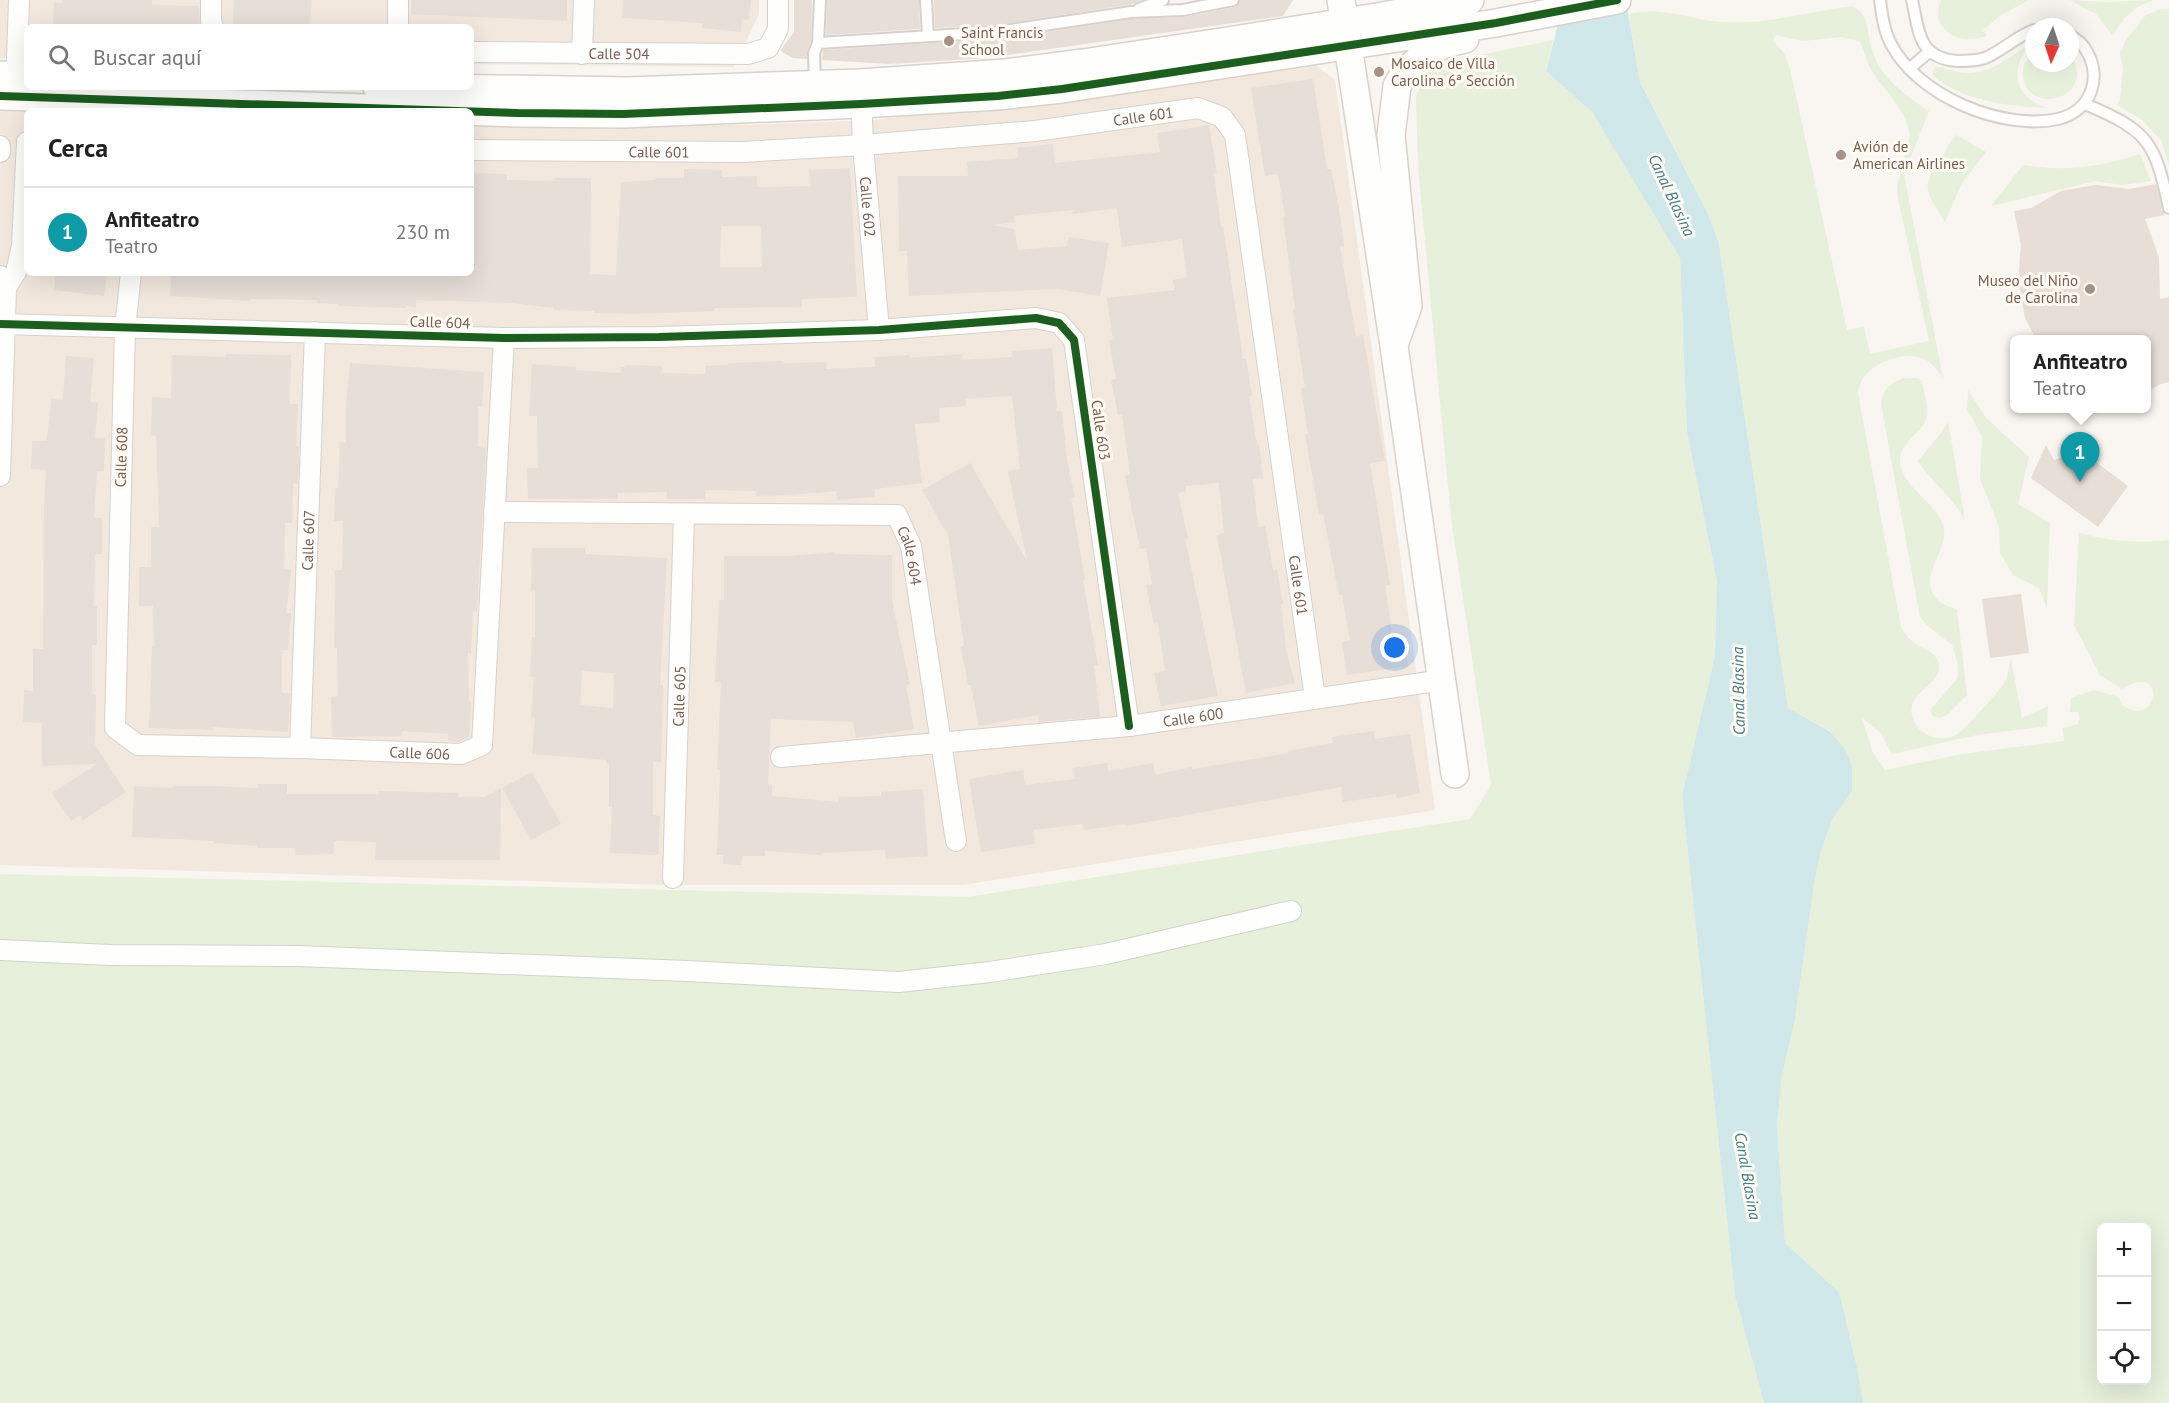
<!DOCTYPE html>
<html lang="es">
<meta charset="utf-8">
<style>
:root{--surface:#fff;--page:#f2f2f2;--text:#222;--muted:#767676;--line:#e0e0e0;--accent:#0f766e}
body{margin:0;font-family:"PT Sans",sans-serif;background:var(--page);color:var(--text)}
.controls{position:absolute;right:18px;bottom:18px;display:grid;overflow:hidden;border-radius:9px;box-shadow:0 6px 24px #0002}
.controls button{width:54px;height:54px;display:grid;place-items:center;padding:0;border:0;border-bottom:2px solid var(--line);background:var(--surface);color:var(--text);font:30px sans-serif}
.compass{position:absolute;left:2025px;top:18px;width:54px;height:54px;border-radius:50%;background:var(--surface);box-shadow:0 6px 24px #0002;rotate:183deg}
.you{position:absolute;left:1395px;top:648px;width:21px;height:21px;margin:-15px;border:4px solid #fff;border-radius:50%;background:#1a73e8;box-shadow:0 0 0 9px #1a73e833}
.badge{display:grid;place-items:center;width:39px;height:39px;border-radius:50%;background:var(--accent);color:#fff;font-size:20px;font-weight:700}
.pin{position:absolute;translate:-50% -50px;filter:drop-shadow(0 2px 3px #0008)}
.pin::after{content:'';position:absolute;top:32px;width:21px;height:18px;background:inherit;clip-path:polygon(0 0,100% 0,50% 100%)}
.popup{position:absolute;left:2010px;top:335px;width:141px;height:78px;box-sizing:border-box;display:grid;place-content:center;border-radius:9px;background:var(--surface);filter:drop-shadow(0 2px 4px #0005);font-size:20px;white-space:nowrap;color:var(--muted)}
.popup b{font-size:22px;color:var(--text)}
.popup::after{content:'';position:absolute;left:50%;top:100%;margin-left:-12px;border:12px solid transparent;border-top-color:var(--surface)}
.list{margin:0;padding:0;list-style:none}
h2{display:flex;justify-content:space-between;align-items:center;height:78px;margin:0;padding:0 24px;font-size:26px}
h2 small{font-size:20px;font-weight:400;color:var(--muted)}
.list li{display:grid;grid-template-columns:39px 1fr auto;gap:18px;align-items:center;box-sizing:border-box;height:90px;padding:0 24px;border-top:2px solid var(--line)}
.list b{display:block;font-size:22px;white-space:nowrap}
.list p{margin:0;font-size:20px;white-space:nowrap;color:var(--muted)}
.list em{font-size:20px;font-style:normal;color:var(--muted)}
.icon{flex:none;width:33px;height:33px;fill:none;stroke:currentColor;stroke-width:2;stroke-linecap:round;stroke-linejoin:round}
.map{position:relative;flex:none;width:2169px;height:1403px;overflow:hidden}
.search{position:absolute;background:var(--surface);box-shadow:0 6px 24px #0002;left:24px;top:24px;width:450px;height:66px;display:flex;align-items:center;gap:15px;box-sizing:border-box;padding:0 21px;border-radius:9px;color:var(--muted);font-size:22px}
.panel{position:absolute;background:var(--surface);box-shadow:0 6px 24px #0002;left:24px;top:108px;width:450px;height:168px;border-radius:9px}
.map>svg:first-child{display:block}
.residential{fill:#f2e8de}
.green{fill:#e7f0db;fill-rule:evenodd}
.water{fill:#d0e8ea}
.building{fill:#e6ded7;fill-rule:evenodd}
.lines{fill:none;stroke-linecap:round;stroke-linejoin:round}
.lane-casing{stroke:#d7d1cb;stroke-width:14}
.street-casing{stroke:#d7d1cb;stroke-width:22}
.secondary-casing{stroke:#d9d2cb;stroke-width:30}
.lane{stroke:#fefefd;stroke-width:10}
.street{stroke:#fefefd;stroke-width:20}
.secondary{stroke:#fefefd;stroke-width:27}
.cycleway-casing{stroke:#fffaf3;stroke-width:11}
.cycleway{stroke:#1b5e20;stroke-width:8}
.poi-dot{fill:#a69286;stroke:#fffaf3;stroke-width:2}
.labels{text-anchor:middle;dominant-baseline:central;stroke-width:6;stroke-linejoin:round;paint-order:stroke}
.poi-label{font-size:15px;fill:#7a5c4d;stroke:#fffaf3;text-anchor:start}
.street-label{font-size:15px;fill:#7a5c4d;stroke:#fffaf3}
.water-label{font-size:16px;font-style:italic;fill:#437c86;stroke:#fffaf3}
</style>
<div class="map">
<svg width="2169" height="1403" viewBox="0 0 2169 1403">
<rect width="100%" height="100%" fill="#f9f5f0"/>
<!-- residential -->
<path class="residential" d="M0 0H759V14L734 67 471 64V27H27V59L0 58Z
M1311 62 1335 80 1435 810 963 885H662L0 865V111L27 112V273H471V123L752 125 875 120Z"/>
<!-- green -->
<path class="green" d="M1941 0H2029L2001 15 1983 30 1986 36C1960 46 1929 31 1941 0Z
M2070 0 2106 2 2154 0C2135 5 2122 18 2113 36L2096 14Z
M1851 6C1870 12 1867 34 1872 50 1880 77 1907 97 1929 111L1904 174 1943 379C1938 371 1933 363 1924 359 1906 350 1872 362 1862 380 1860 384 1859 389 1858 393L1901 627C1905 634 1910 640 1916 644 1924 650 1934 651 1938 661 1947 686 1898 692 1915 723 1922 738 1946 743 1959 733 1966 728 2001 689 2005 682 2009 674 2008 667 2011 659L2022 718 2048 706 2047 726 1977 735 1892 754 1880 732 1862 718 1872 751 1885 770 1962 754 2064 741 2063 728 2078 724 2080 718 2078 712H2070L2071 698 2094 690 2119 697 2121 704C2158 733 2169 659 2122 689L2100 675 2074 625 2079 533C2112 541 2135 544 2169 540V1403H1863L1857 1367 1839 1292 1785 1243 1777 1125 1782 1076 1795 1019 1814 884 1821 850 1833 817 1852 791 1830 731 1788 708 1719 244 1709 216 1640 81 1629 14C1656 5 1694 20 1721 22 1765 25 1808 12 1851 6ZM1776 35 1802 41 1842 37 1859 41C1865 51 1866 62 1872 71 1885 92 1908 111 1910 136L1897 186 1898 198 1929 341 1870 354 1864 327 1847 330 1790 69 1784 53 1773 41ZM2102 1228H2146V1380H2102Z
M2161 9H2169V165L2161 140 2141 119 2117 105 2120 99 2123 69 2120 53 2126 40 2146 15Z
M1553 40 1546 71 1592 112 1680 258 1687 432 1717 581 1715 656 1682 796 1735 1296 1764 1403H0V874L967 897 1470 819 1491 785 1451 518 1418 167 1416 96 1427 71 1451 61Z
M2030 45C2008 69 2015 99 2048 108 2009 106 1963 102 1932 75L1935 67C1945 67 1954 72 1964 73 1994 74 2006 57 2030 45Z
M2034 51V63H2070L2071 55C2097 99 2028 117 2023 76 2022 66 2027 58 2034 51Z
M1956 135 1986 152 1962 183 1945 222C1928 193 1918 189 1941 159 1947 150 1949 142 1956 135Z
M2140 154 2151 181 2123 185 2095 181 1991 206 2023 165C2067 172 2098 167 2140 154Z
M1903 378H1917L1922 381C1924 392 1930 411 1925 422 1918 435 1900 443 1900 460 1901 489 1938 501 1944 529 1948 551 1914 581 1940 602 1945 606 1952 607 1957 610L1967 695 1946 716 1939 718 1933 716 1930 710 1958 678V665L1952 645 1927 625 1920 617 1881 404C1883 388 1889 385 1903 378Z
M1968 390 1986 418 2029 457 2018 504 2050 523 2047 608 2039 588 2013 575 2000 553 1999 526 1980 479 1982 437 1967 409Z
M1948 421 1965 520C1953 497 1932 483 1918 461L1944 429Z"/>
<!-- water -->
<path class="water" d="M1626 0 1640 82 1709 216 1719 244 1788 708 1829 731 1845 749 1852 766V791L1833 818 1821 850 1814 884 1795 1019 1782 1076 1777 1125 1785 1243 1839 1292 1857 1367 1863 1403H1764L1735 1296 1682 796 1715 656 1717 581 1687 432 1680 258 1592 112 1546 71 1558 24Z"/>
<!-- building -->
<path class="building" d="M63 0H152V5L199 6 200 27H53L54 2 63 3Z
M234 0H311L310 26 233 24Z
M411 0H567V21L411 14Z
M623 0H751L749 20 742 19 741 32 702 28 703 23 622 18Z
M794 0H812L811 41 807 51V59L793 58 780 51 794 32Z
M827 0H919L920 29 826 35Z
M934 0H1142L1133 4 996 25 935 28Z
M1240 0H1293L1283 16 986 58 890 64 822 60 823 50 998 39 1132 19 1184 17 1234 7 1238 5Z
M1313 79 1327 169H1331L1339 209 1344 246H1340L1349 301H1350L1356 337 1363 335 1385 461 1370 463 1390 585 1385 586 1392 634 1403 632 1408 666 1347 675 1342 642 1350 641 1342 595H1339L1323 514 1319 515 1305 434H1308L1301 388H1305L1293 309H1295L1283 217H1285L1278 174 1265 176 1251 88Z
M1209 125 1217 174H1214L1221 227 1223 226 1243 359H1246L1252 396H1249L1257 445H1259L1263 478 1253 479 1258 527 1265 526 1273 570 1277 569 1283 604H1281L1286 650 1295 683 1246 693 1217 535 1224 533 1219 483 1185 486 1186 491 1178 493 1188 539H1185L1218 696 1161 706 1154 673 1165 671 1158 623 1154 624 1146 585 1152 584 1146 548 1140 549 1125 476 1130 474 1122 414 1118 415 1111 380 1116 379 1109 340H1113L1107 298 1175 290 1173 280 1187 277 1182 239 1122 247 1117 208 1072 214 1073 210 1014 216 1015 222 992 225 1015 229 1017 250 1067 246 1069 237 1109 243 1100 296 1057 289 909 296 907 251H899L898 176H968L967 162 1018 158 1017 148 1053 144 1055 163 1160 152 1157 133Z
M850 168 857 297 802 299V307L715 308 714 311 634 314 594 313V311L553 310V308L512 303 416 300V307L406 306V308L338 306V304L317 303V300L250 299V301L170 296 171 273H471V173L507 174V180L555 181V178H591L590 274 616 275 621 182 655 180V178H684V169L722 170V177L757 176V187L810 186 809 170ZM721 226H761L762 267H720Z
M2156 184 2165 215 2145 219 2159 257 2160 299 2169 297V382L2161 384 2146 392V339H2036L2025 318 2018 282 2021 245 2014 211 2031 208 2061 191 2095 185 2129 189Z
M56 273H107L104 296 54 290Z
M1052 348 1057 411H1062L1067 461 1075 498H1071L1085 579 1083 580 1098 665H1094L1100 717 1039 722 1038 715 979 726 971 685H968L961 647 964 646 948 535 922 490 970 463 1027 561 1008 471 1020 469 1012 396 966 399V406L939 408 940 422 915 424 922 483 875 489V497L837 500 836 491 790 495 756 496V491L705 490V499H667V492L618 493V499H528L527 468H538L537 416H529L532 364 576 367V370L620 373 621 367H625V365L662 366V373L705 374V366L728 365V363L783 361V363L826 362V369L875 367 874 357 909 355 910 358 962 354V360L1012 357V351Z
M226 354 291 355 290 404H298L296 446H299L298 484 293 483 292 523H285L284 569 291 570 286 613H291L288 650H282V693H290L288 732 213 727V730L149 728 152 646H154L153 606H139V567H151V527H159L156 436 151 435 152 397 171 398 172 355 226 357Z
M66 356 94 358 90 402 98 403 95 438H105L104 471H97L94 518H102V554H95L94 606H97V645H92V694L96 695 95 745 126 792 83 820 80 815 71 821 52 793 97 764 42 766V723L23 722 24 690 33 691V649H43L44 505 46 470 31 469 32 441H47L51 399 63 400Z
M350 363 484 372 482 407H478V447L486 448 477 612 473 611 471 653H468L469 701H471L469 737 459 742 448 741V734L402 731V736L332 737 331 697 338 696 337 648H334L335 570H342L343 521H334L335 488H338L340 442 346 443V405Z
M2046 445 2054 460 2080 450 2128 486 2098 527 2031 478Z
M532 548H585V554L667 558 660 685H663L661 762H653V815L660 816 658 855 610 853 612 807H609V763H606V760L532 754 535 718 531 717 534 677H530L532 637H535V591L531 590ZM582 671 614 673 613 708 580 705Z
M834 552V554L892 555V602L910 684 906 685 914 729 856 738 853 722 771 719 768 784 772 785V796L839 802V797L881 796V792L923 789 928 856 886 859 885 850 822 853V855L765 851V856H742L741 865 723 864V855H717L720 770H717L721 682H715L719 600H724V556H792Z
M2021 594 2029 653 1990 658 1982 599Z
M1374 731 1375 739 1410 734 1420 793 1397 798 1396 794 1343 802 1341 787 1126 826V824L1084 830 1083 824 1033 830 1035 844 981 852 969 779 1023 770 1025 785 1075 779 1073 768 1107 763 1108 771 1153 763 1155 775 1192 767V769L1289 753 1288 751 1333 743 1332 737Z
M532 772 561 824 531 840 502 788Z
M258 784H287V794H378V791L458 793V797H485L501 788 500 860H375L376 842 334 841V854L295 855V848H257V846L214 843V841L132 837 134 786 173 788V786H217L258 788Z"/>
<g class="lines">
<!-- lane casing -->
<g class="lane-casing">
<path id="lane" d="M926 0 928 36
M1880 0C1882 15 1884 31 1891 44 1918 96 2002 131 2058 119 2092 111 2104 75 2084 47 2081 42 2075 39 2070 35
M1912 0C1919 31 1918 58 1957 61 1967 61 1976 61 1985 58 2002 51 2017 36 2034 30
M1139 9 1163 0
M818 43 820 0
M1909 69 1929 52
M815 83 814 53 818 43 997 32 1131 12 1183 10 1233 0
M2085 104C2149 131 2155 142 2169 208"/>
</g>
<!-- street casing -->
<g class="street-casing">
<g id="street">
<path d="M211 0V21L213 27"/>
<path d="M398 27V0"/>
<path id="s1" d="M471 52 748 54 768 48 778 29V0"/>
<path d="M582 54 584 0"/>
<path d="M16 87 19 0"/>
<path id="s2" d="M861 93 863 145 879 330"/>
<path d="M0 146V152"/>
<path id="s3" d="M471 150 742 152 863 145 1035 131 1198 108 1222 117 1235 135 1315 698"/>
<path id="s4" d="M131 273 125 328 115 728 138 745 300 748 461 754 482 745 504 338"/>
<path d="M0 276 6 288 0 476"/>
<path d="M6 288 16 272 22 246 27 142"/>
<path d="M0 324 504 338 659 337 879 330 1036 318 1059 323 1074 340 1129 726"/>
<path id="s5" d="M494 512 897 515 911 546 956 841"/>
<path id="s6" d="M300 748 315 332"/>
<path id="s7" d="M781 757 1129 726 1443 680"/>
<path id="s8" d="M673 878 684 515"/>
<path d="M0 950 111 955 298 956 687 971 899 982 990 972 1106 954 1291 911"/>
</g>
</g>
<!-- secondary casing -->
<g class="secondary-casing">
<path id="secondary" d="M1341 0 1394 346 1455 774
M0 75 27 76
M377 87 627 91 860 83 1005 73 1083 63 1234 40 1377 17 1470 0
M0 96 518 113 623 114 861 104 998 96 1062 89 1496 23 1617 0
M1395 342 1408 306 1391 135 1397 86 1405 72 1420 58 1444 44 1465 39"/>
</g>
<!-- lane -->
<use href="#lane" class="lane"/>
<!-- street -->
<use href="#street" class="street"/>
<!-- secondary -->
<use href="#secondary" class="secondary"/>
<!-- cycleway casing -->
<g class="cycleway-casing">
<path id="cycleway" d="M0 96 518 113 623 114 861 104 998 96 1062 89 1496 23 1617 0
M0 324 504 338 659 337 879 330 1036 318 1059 323 1074 340 1129 726"/>
</g>
<!-- cycleway -->
<use href="#cycleway" class="cycleway"/>
</g>
<!-- markers -->
<g class="poi-dot">
<circle cx="949" cy="41" r="6"/>
<circle cx="1379" cy="72" r="6"/>
<circle cx="1841" cy="155" r="6"/>
<circle cx="2090" cy="289" r="6"/>
</g>
<g class="labels">
<!-- poi labels -->
<g class="poi-label">
<text x="961" y="32">Saint Francis<tspan x="961" dy="17">School</tspan></text>
<text x="1391" y="63">Mosaico de Villa<tspan x="1391" dy="17">Carolina 6ª Sección</tspan></text>
<text x="1853" y="146">Avión de<tspan x="1853" dy="17">American Airlines</tspan></text>
<text x="2078" y="280" text-anchor="end">Museo del Niño<tspan x="2078" dy="17">de Carolina</tspan></text>
</g>
<!-- street labels -->
<g class="street-label">
<text stroke="none"><textPath href="#s1" startOffset="148">Calle 504</textPath></text>
<text stroke="none"><textPath href="#s3" startOffset="674">Calle 601</textPath></text>
<text stroke="none"><textPath href="#s3" startOffset="188">Calle 601</textPath></text>
<text stroke="none"><textPath href="#s2" startOffset="114">Calle 602</textPath></text>
<text transform="translate(440 322) rotate(2)">Calle 604</text>
<text transform="translate(1101 430) rotate(82)">Calle 603</text>
<text transform="translate(121 457) rotate(-88)">Calle 608</text>
<text stroke="none"><textPath href="#s6" startOffset="208">Calle 607</textPath></text>
<text stroke="none"><textPath href="#s5" startOffset="446">Calle 604</textPath></text>
<text stroke="none"><textPath href="#s3" startOffset="1232">Calle 601</textPath></text>
<text stroke="none"><textPath href="#s8" startOffset="182">Calle 605</textPath></text>
<text stroke="none"><textPath href="#s7" startOffset="414">Calle 600</textPath></text>
<text stroke="none"><textPath href="#s4" startOffset="766">Calle 606</textPath></text>
</g>
<!-- water labels -->
<g class="water-label">
<text transform="translate(1672 195) rotate(65)">Canal Blasina</text>
<text transform="translate(1738 691) rotate(-91)">Canal Blasina</text>
<text transform="translate(1748 1176) rotate(80)">Canal Blasina</text>
</g>
</g>
</svg>
<div class="controls">
<button>+</button>
<button>−</button>
<button><svg class="icon" aria-label="locate" viewBox="0 0 24 24"><circle cx="12" cy="12" r="6"/><path d="M12 2v4M12 18v4M2 12h4M18 12h4"/></svg></button>
</div>
<svg class="compass" viewBox="-18 -18 36 36"><path d="M0-13l5 13h-10z" fill="#e53935"/><path d="M0 13l5-13h-10z" fill="#767676"/></svg>
<div class="you"></div>
<div class="pin badge" style="left:2080px;top:482px;background:#0f9aa8">1</div>
<div class="popup"><b>Anfiteatro</b>Teatro</div>
<div class="search"><svg class="icon" aria-label="search" viewBox="0 0 24 24"><circle cx="10" cy="10" r="6"/><path d="M15 15l6 6"/></svg>Buscar aquí</div>
<section class="panel">
<h2>Cerca<small></small></h2>
<ul class="list">
<li><span class="badge" style="background:#0f9aa8">1</span><div><b>Anfiteatro</b><p>Teatro</p></div><em>230 m</em></li>
</ul>
</section>
</div>
